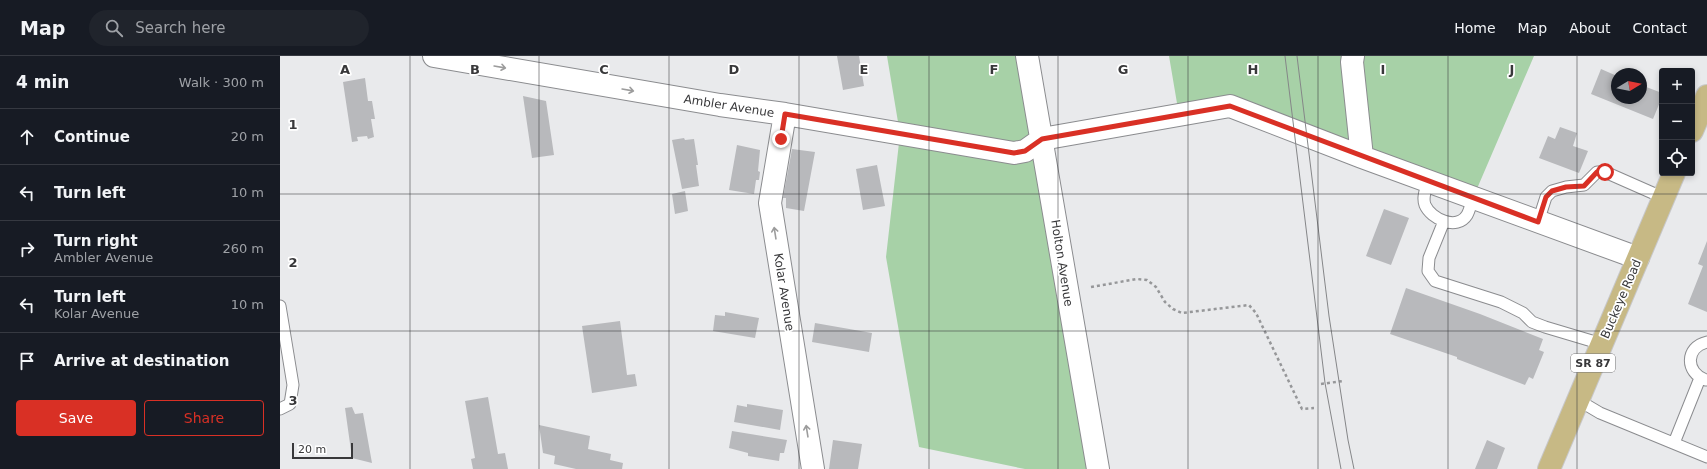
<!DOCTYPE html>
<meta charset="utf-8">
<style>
:root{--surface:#171b24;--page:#20242c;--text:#f1f3f6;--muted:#9ea1a6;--line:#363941;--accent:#d93025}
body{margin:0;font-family:"DejaVu Sans",sans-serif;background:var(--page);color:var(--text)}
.controls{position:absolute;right:12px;top:12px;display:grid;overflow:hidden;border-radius:4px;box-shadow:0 2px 6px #0003}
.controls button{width:36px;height:36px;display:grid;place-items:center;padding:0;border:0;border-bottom:1px solid var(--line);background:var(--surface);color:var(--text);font:20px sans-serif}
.compass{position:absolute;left:1331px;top:12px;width:36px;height:36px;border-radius:50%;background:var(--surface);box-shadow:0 2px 6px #0003;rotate:80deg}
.scale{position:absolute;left:12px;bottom:10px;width:61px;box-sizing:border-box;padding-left:4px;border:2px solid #38383a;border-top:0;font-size:11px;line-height:14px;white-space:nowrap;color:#38383a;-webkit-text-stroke:3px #fff;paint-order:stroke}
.stop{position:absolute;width:12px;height:12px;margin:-9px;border:3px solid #d93025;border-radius:50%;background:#fff}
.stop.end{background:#d93025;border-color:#fff;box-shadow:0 1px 4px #0008}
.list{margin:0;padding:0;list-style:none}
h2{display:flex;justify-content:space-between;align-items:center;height:52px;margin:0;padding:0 16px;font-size:17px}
h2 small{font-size:13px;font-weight:400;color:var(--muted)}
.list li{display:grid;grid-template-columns:26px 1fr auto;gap:12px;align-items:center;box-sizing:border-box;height:56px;padding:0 16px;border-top:1px solid var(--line)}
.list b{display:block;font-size:15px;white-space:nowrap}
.list p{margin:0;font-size:13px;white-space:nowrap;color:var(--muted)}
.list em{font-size:13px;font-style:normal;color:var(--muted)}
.actions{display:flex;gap:8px;padding:12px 16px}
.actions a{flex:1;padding:9px 0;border:1px solid var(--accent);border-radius:4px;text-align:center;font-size:14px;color:var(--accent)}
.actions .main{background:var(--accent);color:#fff}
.icon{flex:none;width:22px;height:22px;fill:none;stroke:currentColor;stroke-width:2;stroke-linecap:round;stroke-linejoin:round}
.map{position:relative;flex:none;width:1427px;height:413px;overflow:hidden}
header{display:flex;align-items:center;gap:24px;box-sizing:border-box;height:56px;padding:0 20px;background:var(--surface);border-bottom:1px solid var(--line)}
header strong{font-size:19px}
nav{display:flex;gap:22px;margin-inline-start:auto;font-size:14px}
.search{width:280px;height:36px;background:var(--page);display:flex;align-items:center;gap:10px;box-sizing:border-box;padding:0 14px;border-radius:22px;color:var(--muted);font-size:15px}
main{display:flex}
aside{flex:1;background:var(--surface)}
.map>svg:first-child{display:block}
.green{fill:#a7d1a7}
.building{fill:#b8b9bc}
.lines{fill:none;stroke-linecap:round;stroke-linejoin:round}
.service-casing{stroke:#8b8c8f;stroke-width:13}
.minor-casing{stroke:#8b8c8f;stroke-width:24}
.primary-casing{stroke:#c7c7c8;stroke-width:24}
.path{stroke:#969799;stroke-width:2.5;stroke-dasharray:3 3;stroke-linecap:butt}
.service{stroke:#fff;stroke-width:11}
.minor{stroke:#fff;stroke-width:22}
.primary{stroke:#c7b985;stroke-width:22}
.tram{stroke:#858688;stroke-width:1}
.oneway{stroke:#9c9c9c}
.route{stroke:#d93025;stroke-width:5}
.grid{fill:none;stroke:#38383a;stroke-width:1;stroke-opacity:0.55}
.labels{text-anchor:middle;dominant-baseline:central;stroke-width:3.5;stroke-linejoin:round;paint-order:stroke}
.shield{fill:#fff;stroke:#747475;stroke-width:1}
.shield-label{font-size:11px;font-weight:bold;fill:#38383a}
.street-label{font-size:12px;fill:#38383a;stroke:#fff}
.grid-label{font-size:13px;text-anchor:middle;font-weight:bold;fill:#38383a;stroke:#fff;stroke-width:3.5;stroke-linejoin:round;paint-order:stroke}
</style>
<header>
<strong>Map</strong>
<div class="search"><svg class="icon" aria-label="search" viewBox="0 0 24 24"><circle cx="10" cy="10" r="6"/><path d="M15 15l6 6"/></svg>Search here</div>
<nav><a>Home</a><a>Map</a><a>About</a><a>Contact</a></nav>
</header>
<main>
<aside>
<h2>4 min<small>Walk · 300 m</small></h2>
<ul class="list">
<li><svg class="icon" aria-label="ahead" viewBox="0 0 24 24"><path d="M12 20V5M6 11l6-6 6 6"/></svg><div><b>Continue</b></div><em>20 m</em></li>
<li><svg class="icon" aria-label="left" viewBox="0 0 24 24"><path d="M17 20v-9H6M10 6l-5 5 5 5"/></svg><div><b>Turn left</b></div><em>10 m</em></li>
<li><svg class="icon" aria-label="right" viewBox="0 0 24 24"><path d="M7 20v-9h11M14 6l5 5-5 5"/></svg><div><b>Turn right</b><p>Ambler Avenue</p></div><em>260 m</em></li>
<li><svg class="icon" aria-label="left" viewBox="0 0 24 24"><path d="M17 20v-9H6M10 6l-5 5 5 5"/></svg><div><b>Turn left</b><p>Kolar Avenue</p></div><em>10 m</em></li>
<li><svg class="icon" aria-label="arrive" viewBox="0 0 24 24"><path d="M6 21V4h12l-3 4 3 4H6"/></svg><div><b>Arrive at destination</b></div></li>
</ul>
<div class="actions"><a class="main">Save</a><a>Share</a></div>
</aside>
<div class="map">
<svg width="1427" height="413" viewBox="0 0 1427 413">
<rect width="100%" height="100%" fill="#e9eaec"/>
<!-- green -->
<path class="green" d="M607 0H747L818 413H745L639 391 606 201 620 78Z
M889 0H1254L1193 142 950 50 899 59Z"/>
<!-- building -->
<path class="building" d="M557 0H579L584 30 563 34Z
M1321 13 1337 20V42H1361V29L1382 37V41L1373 63 1311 38Z
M1339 15 1348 18H1338Z
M85 22 88 45H92L95 63H91L94 81 88 83 87 80 77 81 78 85 72 86 63 26Z
M243 40 266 45 274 99 252 102Z
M1280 71 1297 77 1293 90 1308 95 1299 117 1259 102 1268 80 1275 83Z
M404 82 405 84 414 83 418 109H416L419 130 402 133 392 84Z
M457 89 480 94 478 115 480 116 479 124H476L474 138 449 134Z
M512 93 535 96 524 155 506 152V142H503Z
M597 109 605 150 583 154 576 113Z
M405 135 408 155 395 158 392 138Z
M1104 153 1129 162 1111 209 1086 200Z
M1427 185V256L1408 248 1423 210 1418 208Z
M1126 232 1200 258 1263 283 1259 294 1264 296 1253 323 1249 321 1245 329 1177 303V301L1110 278Z
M445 256 479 262 475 282 433 275 435 259 445 260Z
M340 265 347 319 355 318 357 330 312 337 302 270Z
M535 267 592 277 589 296 532 286Z
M208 341 218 398 225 397 228 413H193L191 403 195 402 185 345Z
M467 348 503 354 500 374 454 366 457 349 467 351Z
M72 351 75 358 83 357 92 407 72 402 65 352Z
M259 369 310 380 308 393 331 398 330 404 343 407 342 413H296L274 408 275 400 263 397Z
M452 375 507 384 504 397H500L499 405 468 400V397L449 392Z
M553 384 582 388 578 413H549Z
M1207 384 1225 392 1217 413H1195Z"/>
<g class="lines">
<!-- service casing -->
<g class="service-casing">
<path id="service" d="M1148 125C1146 133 1142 141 1145 149 1151 163 1177 175 1187 159 1190 154 1191 147 1193 142
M1164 165 1149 202 1148 215 1155 225 1221 246 1243 257 1252 266 1265 271 1322 288
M1258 166 1266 141 1272 135 1286 131 1304 129 1317 116H1325L1384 142
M0 250 13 329 10 348 0 353
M1426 324C1405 317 1405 291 1427 286
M1298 344 1320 357 1427 401
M1394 387 1420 322"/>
</g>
<!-- minor casing -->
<g class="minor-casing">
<path id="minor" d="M154 0 440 49 505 58 734 97 745 95 762 83 950 50 1082 101 1358 202
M747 0 818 413
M1073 0 1072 6 1082 101
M505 58 490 147 533 413"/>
</g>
<!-- primary casing -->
<g class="primary-casing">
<path id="primary" d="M1412 75 1427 40
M1269 413 1394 117"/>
</g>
<!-- path -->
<path class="path" d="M811 231 857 223 867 224 876 231 885 246 893 253 902 257 969 249 976 257 1022 353 1034 352
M1041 328 1063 325"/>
<!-- service -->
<use href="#service" class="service"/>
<!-- minor -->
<use href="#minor" class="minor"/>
<!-- primary -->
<use href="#primary" class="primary"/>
<!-- tram -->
<path class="tram" d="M1005 0 1045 327 1061 413
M1017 0 1049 260 1068 384 1074 413"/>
</g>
<!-- one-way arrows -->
<defs><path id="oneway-shaft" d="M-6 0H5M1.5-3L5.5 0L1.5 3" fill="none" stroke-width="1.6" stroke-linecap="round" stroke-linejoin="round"/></defs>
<g class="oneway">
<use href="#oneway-shaft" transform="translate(220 11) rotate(10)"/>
<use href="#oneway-shaft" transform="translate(348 34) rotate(10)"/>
<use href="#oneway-shaft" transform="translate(495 177) rotate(-99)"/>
<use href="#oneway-shaft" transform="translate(527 375) rotate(-99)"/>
</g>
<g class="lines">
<!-- route -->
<path class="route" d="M501 83 505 58 734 97 745 95 762 83 950 50 1258 166 1266 141 1272 135 1286 131 1304 130 1317 116H1325"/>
</g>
<!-- grid -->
<path class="grid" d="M130 0V413M259 0V413M389 0V413M519 0V413M649 0V413M778 0V413M908 0V413M1038 0V413M1168 0V413M1297 0V413M0 138H1427M0 275H1427"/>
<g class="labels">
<!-- shield labels -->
<rect class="shield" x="1291" y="298" width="44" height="18" rx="3"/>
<g class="shield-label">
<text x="1313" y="307">SR 87</text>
</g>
<!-- street labels -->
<g class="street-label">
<text transform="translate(449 50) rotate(9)">Ambler Avenue</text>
<text transform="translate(782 207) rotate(81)">Holton Avenue</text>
<text transform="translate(504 236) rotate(81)">Kolar Avenue</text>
<text transform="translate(1341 243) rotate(-67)">Buckeye Road</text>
</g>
</g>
<g class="grid-label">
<text x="65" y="18">A</text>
<text x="195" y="18">B</text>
<text x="324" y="18">C</text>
<text x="454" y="18">D</text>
<text x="584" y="18">E</text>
<text x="714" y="18">F</text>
<text x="843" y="18">G</text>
<text x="973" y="18">H</text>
<text x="1103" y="18">I</text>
<text x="1232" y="18">J</text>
<text x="13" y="73">1</text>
<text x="13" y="211">2</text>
<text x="13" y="349">3</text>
</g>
</svg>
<div class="controls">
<button>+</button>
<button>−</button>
<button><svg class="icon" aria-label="locate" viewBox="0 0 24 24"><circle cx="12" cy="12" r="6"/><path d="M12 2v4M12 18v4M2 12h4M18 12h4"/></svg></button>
</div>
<svg class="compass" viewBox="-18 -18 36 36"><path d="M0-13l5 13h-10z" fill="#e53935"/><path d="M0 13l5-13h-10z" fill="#9ea1a6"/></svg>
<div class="scale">20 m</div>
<div class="stop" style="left:1325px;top:116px"></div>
<div class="stop end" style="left:501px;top:83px"></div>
</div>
</main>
